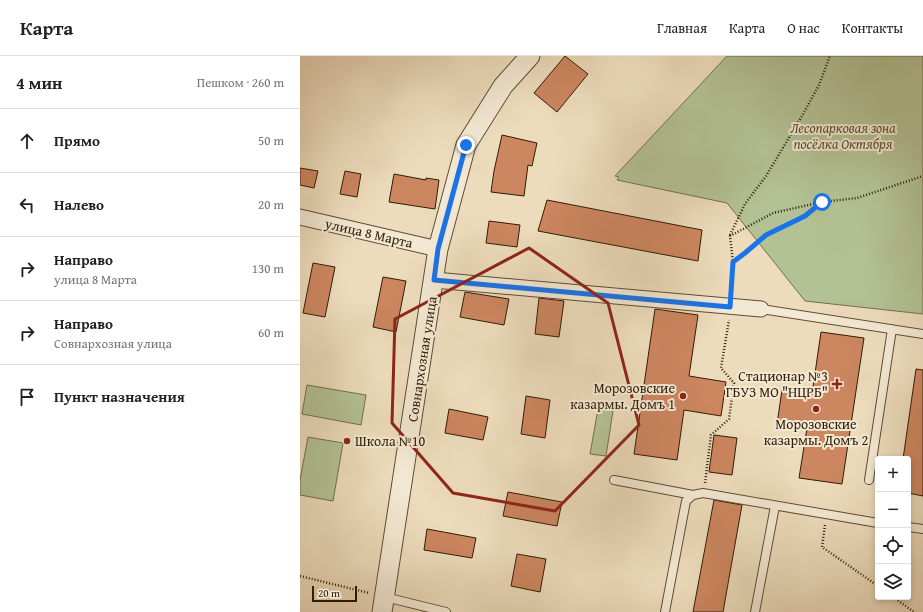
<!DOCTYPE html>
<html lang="ru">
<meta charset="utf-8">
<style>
:root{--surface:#fff;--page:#f2f2f2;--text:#202124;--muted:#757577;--line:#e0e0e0}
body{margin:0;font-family:"Gentium Book Plus",serif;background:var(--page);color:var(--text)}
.controls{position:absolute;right:12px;bottom:12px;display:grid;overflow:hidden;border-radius:4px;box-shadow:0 2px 6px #0003}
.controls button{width:36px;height:36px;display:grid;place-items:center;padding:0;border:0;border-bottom:1px solid var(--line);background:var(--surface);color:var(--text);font:20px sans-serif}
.scale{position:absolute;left:12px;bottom:10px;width:45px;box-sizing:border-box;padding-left:4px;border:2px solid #2f1d06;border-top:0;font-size:11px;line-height:14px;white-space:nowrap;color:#2f1d06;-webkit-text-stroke:3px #f3e8d3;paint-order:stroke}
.stop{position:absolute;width:12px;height:12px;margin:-9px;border:3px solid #1a73e8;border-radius:50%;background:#fff}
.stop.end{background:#1a73e8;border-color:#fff;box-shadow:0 1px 4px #0008}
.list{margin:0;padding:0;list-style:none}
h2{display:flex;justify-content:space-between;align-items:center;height:52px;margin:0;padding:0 16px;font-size:17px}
h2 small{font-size:13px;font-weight:400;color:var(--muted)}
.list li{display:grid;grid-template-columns:26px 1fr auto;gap:12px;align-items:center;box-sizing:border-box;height:64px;padding:0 16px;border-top:1px solid var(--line)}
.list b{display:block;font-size:15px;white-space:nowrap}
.list p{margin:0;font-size:13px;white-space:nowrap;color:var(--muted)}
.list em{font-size:13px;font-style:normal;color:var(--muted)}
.icon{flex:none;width:22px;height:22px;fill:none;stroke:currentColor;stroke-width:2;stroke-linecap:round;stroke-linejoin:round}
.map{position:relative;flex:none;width:623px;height:556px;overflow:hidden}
header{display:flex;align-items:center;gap:24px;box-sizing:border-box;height:56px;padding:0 20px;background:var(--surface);border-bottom:1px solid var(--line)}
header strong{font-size:19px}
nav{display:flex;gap:22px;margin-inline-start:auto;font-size:14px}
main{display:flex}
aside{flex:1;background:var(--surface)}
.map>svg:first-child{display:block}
.green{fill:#b3c294;stroke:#71704d}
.building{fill:#cc8660;stroke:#2f1d06}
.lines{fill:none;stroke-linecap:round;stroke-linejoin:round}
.service-casing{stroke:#5e4d34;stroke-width:10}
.minor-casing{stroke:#5e4d34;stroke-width:17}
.tertiary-casing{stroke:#5e4d34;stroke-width:21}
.path{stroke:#2f1d06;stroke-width:2.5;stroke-dasharray:1 2;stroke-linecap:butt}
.service{stroke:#f3e8d3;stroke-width:8}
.minor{stroke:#f3e8d3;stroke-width:15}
.tertiary{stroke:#f3e8d3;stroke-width:19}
.route{stroke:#1a73e8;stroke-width:5}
.marked{fill:none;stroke:#8f2418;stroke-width:3;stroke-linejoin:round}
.poi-dot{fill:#8f2418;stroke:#f3e8d3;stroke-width:1.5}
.labels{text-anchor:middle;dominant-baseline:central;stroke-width:4;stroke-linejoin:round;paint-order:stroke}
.park-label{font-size:14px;font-style:italic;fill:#574f31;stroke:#f3e8d3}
.street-label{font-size:14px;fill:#2f1d06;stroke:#f3e8d3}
.poi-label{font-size:14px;fill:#2f1d06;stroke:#f3e8d3;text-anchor:end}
</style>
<header>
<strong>Карта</strong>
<nav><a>Главная</a><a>Карта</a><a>О нас</a><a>Контакты</a></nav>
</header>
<main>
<aside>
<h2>4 мин<small>Пешком · 260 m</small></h2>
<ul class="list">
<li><svg class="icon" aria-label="ahead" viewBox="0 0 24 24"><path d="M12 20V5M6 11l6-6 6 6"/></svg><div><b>Прямо</b></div><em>50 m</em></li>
<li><svg class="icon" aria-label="left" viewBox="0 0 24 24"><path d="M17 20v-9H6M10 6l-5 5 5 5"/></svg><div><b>Налево</b></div><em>20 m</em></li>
<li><svg class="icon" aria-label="right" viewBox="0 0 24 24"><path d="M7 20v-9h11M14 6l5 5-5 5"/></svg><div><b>Направо</b><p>улица 8 Марта</p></div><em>130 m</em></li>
<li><svg class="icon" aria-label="right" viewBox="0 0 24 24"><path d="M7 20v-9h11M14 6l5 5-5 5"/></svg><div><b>Направо</b><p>Совнархозная улица</p></div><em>60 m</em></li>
<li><svg class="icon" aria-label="arrive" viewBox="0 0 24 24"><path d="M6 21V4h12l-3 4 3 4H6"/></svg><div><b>Пункт назначения</b></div></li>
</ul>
</aside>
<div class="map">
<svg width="623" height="556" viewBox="0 0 623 556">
<rect width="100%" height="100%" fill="#eddcbc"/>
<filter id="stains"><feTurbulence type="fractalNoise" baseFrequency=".005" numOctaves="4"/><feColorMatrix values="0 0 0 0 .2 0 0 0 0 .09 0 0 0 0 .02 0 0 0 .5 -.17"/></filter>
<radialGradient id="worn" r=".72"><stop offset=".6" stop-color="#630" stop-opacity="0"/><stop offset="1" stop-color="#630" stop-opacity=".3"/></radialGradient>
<!-- green -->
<path class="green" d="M427 0H623V258L505 245 427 147 317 124 319 121 315 120Z
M7 329 66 339 61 369 2 358Z
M298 353 313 355 306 400 290 398Z
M8 381 43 387 33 445 0 439V424Z"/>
<!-- building -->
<path class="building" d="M265 0 288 18 257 56 234 37Z
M202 79 237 87 232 110 228 109 224 140 191 136 194 115Z
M0 112 18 115 14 132 0 129Z
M45 115 61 118 57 141 40 138Z
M94 118 126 124V122L139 124 135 153 89 146Z
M247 144 402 174 398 205 238 175Z
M189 165 220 169 217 191 186 187Z
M13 207 35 211 25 261 3 257Z
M83 221 106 225 96 276 73 271Z
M165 236 209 243 204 269 160 261Z
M239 242 264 245 259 281 235 278Z
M355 253 398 259 389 320 426 326 421 360 384 354 377 404 334 398Z
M521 276 564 282 542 428 499 422 507 372 477 368 482 334 512 338Z
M616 313 623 314V440L608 437V403H603Z
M226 340 250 344 245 382 221 378Z
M149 353 188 361 183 384 145 377Z
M414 379 437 382 432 419 409 416Z
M208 436 262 446 257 470 203 460Z
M414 444 442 449 423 556H393Z
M127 473 176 482 172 502 124 494Z
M217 498 246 503 240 536 211 530Z"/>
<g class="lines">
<!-- service casing -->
<g class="service-casing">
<path id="service" d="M461 253 623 278
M314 424 393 439
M569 424 592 273
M608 471 623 473
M85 541 146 556
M365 556 386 445 393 439 403 437 578 467
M455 556 475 450"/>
</g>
<!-- minor casing -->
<g class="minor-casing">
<path id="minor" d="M0 161 138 193
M134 224 461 253"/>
</g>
<!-- tertiary casing -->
<g class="tertiary-casing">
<path id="tertiary" d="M82 556 138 193 166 89 203 30 230 0"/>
</g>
<!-- path -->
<path class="path" d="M430 179 445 148 466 120 502 60 519 29 530 0
M433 206 445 197 466 179 505 160 522 146
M431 237 433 206 430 180 473 157 522 146 557 142 623 120
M405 427 411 379 429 363 434 327 421 312 429 264
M525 469 522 491 578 530
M0 520 69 537
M593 541 614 556"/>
<!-- service -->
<use href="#service" class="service"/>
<!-- minor -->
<use href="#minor" class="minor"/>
<!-- tertiary -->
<use href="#tertiary" class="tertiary"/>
</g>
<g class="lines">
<!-- route -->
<path class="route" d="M166 89 138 193 134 224 430 251 433 206 445 197 466 179 505 160 522 146"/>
</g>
<!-- marked area -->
<path class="marked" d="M229 192 308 247 339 369 255 455 153 437 92 367 95 263Z"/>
<!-- markers -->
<g class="poi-dot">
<path d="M535 322h4v4h4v4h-4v4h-4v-4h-4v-4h4z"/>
<circle cx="383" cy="340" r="4"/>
<circle cx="516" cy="353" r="4"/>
<circle cx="47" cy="385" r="4"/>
</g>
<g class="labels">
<!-- park labels -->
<g class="park-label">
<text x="543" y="72">Лесопарковая зона<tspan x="543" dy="16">посёлка Октября</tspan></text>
</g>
<!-- street labels -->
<g class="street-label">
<text transform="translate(69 177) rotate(13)">улица 8 Марта</text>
<text transform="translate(122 303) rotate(-81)">Совнархозная улица</text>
</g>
<!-- poi labels -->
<g class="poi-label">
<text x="528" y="320">Стационар №3<tspan x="528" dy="16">ГБУЗ МО "НЦРБ"</tspan></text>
<text x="375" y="332">Морозовские<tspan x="375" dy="16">казармы. Домъ 1</tspan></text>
<text x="516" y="368" text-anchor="middle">Морозовские<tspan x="516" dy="16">казармы. Домъ 2</tspan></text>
<text x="55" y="385" text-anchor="start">Школа №10</text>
</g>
</g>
<rect width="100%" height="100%" filter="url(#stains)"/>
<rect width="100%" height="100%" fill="url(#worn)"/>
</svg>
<div class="controls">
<button>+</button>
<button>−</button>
<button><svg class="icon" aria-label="locate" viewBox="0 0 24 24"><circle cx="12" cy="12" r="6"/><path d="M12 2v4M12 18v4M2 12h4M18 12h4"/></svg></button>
<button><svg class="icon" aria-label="layers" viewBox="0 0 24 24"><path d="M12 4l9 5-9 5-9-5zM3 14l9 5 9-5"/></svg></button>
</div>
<div class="scale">20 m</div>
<div class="stop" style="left:522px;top:146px"></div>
<div class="stop end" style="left:166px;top:89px"></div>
</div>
</main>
